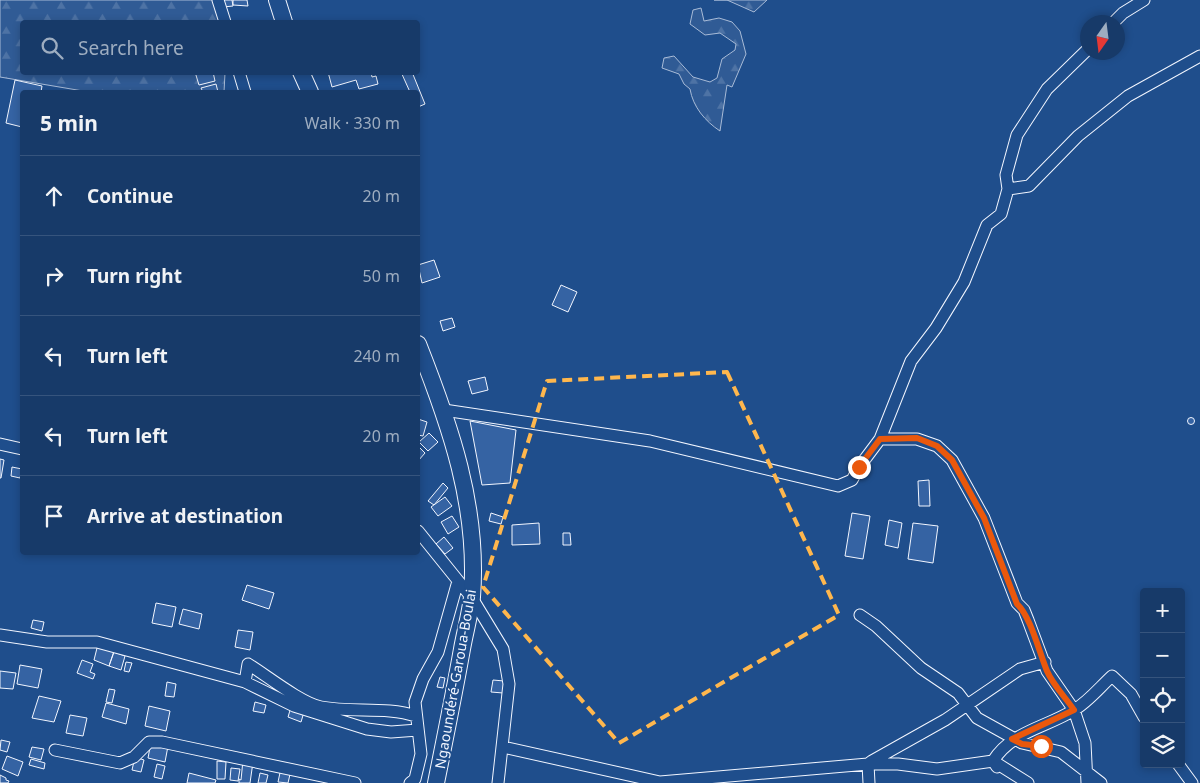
<!DOCTYPE html>
<meta charset="utf-8">
<style>
:root{--surface:#173a69;--page:#20416f;--text:#f1f3f6;--muted:#9eadc0;--line:#36547d}
body{margin:0;font-family:"Noto Sans",sans-serif;background:var(--page);color:var(--text)}
.controls{position:absolute;right:15px;bottom:15px;display:grid;overflow:hidden;border-radius:5px;box-shadow:0 2px 8px #0003}
.controls button{width:45px;height:45px;display:grid;place-items:center;padding:0;border:0;border-bottom:1px solid var(--line);background:var(--surface);color:var(--text);font:25px sans-serif}
.compass{position:absolute;left:1080px;top:15px;width:45px;height:45px;border-radius:50%;background:var(--surface);box-shadow:0 2px 8px #0003;rotate:194deg}
.stop{position:absolute;width:15px;height:15px;margin:-11px;border:4px solid #ea580c;border-radius:50%;background:#fff}
.stop.end{background:#ea580c;border-color:#fff;box-shadow:0 1px 5px #0008}
.list{margin:0;padding:0;list-style:none}
h2{display:flex;justify-content:space-between;align-items:center;height:65px;margin:0;padding:0 20px;font-size:21px}
h2 small{font-size:16px;font-weight:400;color:var(--muted)}
.list li{display:grid;grid-template-columns:32px 1fr auto;gap:15px;align-items:center;box-sizing:border-box;height:80px;padding:0 20px;border-top:1px solid var(--line)}
.list b{display:block;font-size:19px;white-space:nowrap}
.list em{font-size:16px;font-style:normal;color:var(--muted)}
.icon{flex:none;width:28px;height:28px;fill:none;stroke:currentColor;stroke-width:2;stroke-linecap:round;stroke-linejoin:round}
.map{position:relative;flex:none;width:1200px;height:783px;overflow:hidden}
.search{position:absolute;background:var(--surface);box-shadow:0 2px 8px #0003;left:20px;top:20px;width:400px;height:55px;display:flex;align-items:center;gap:12px;box-sizing:border-box;padding:0 18px;border-radius:5px;color:var(--muted);font-size:19px}
.panel{position:absolute;background:var(--surface);box-shadow:0 2px 8px #0003;left:20px;top:90px;width:400px;height:465px;border-radius:5px}
.map>svg:first-child{display:block}
.forest{fill:url(#forest-firs);stroke:#a8bbd7}
.building{fill:#3563a3;stroke:#f2f6ff}
.lines{fill:none;stroke-linecap:round;stroke-linejoin:round}
.minor-casing{stroke:#f2f6ff;stroke-width:13}
.highway-casing{stroke:#f2f6ff;stroke-width:18}
.minor{stroke:#1f4e8c;stroke-width:11}
.highway{stroke:#1f4e8c;stroke-width:16}
.route{stroke:#ea580c;stroke-width:6}
.marked{fill:none;stroke:#ffb74d;stroke-width:4;stroke-dasharray:10 6;stroke-linejoin:round}
.labels{text-anchor:middle;dominant-baseline:central;stroke-width:4;stroke-linejoin:round;paint-order:stroke}
.street-label{font-size:14px;fill:#f2f6ff;stroke:#1f4e8c}
</style>
<div class="map">
<svg width="1200" height="783" viewBox="0 0 1200 783">
<defs>
<pattern id="forest-firs" width="22" height="20" patternUnits="userSpaceOnUse" patternTransform="scale(1.25)"><rect width="22" height="20" fill="#305b95"/><path d="M5 1l3.5 6h-7zM16 11l3.5 6h-7z" fill="#4e73a5"/></pattern>
</defs>
<rect width="100%" height="100%" fill="#1f4e8c"/>
<!-- forest -->
<path class="forest" d="M0 0H215L219 22H22V72L225 73 224 92H89L0 77Z
M714 0H767L754 12 727 0Z
M701 8 704 21 719 18 732 22 740 31 746 54 732 87 727 85 720 131C705 121 693 107 690 89L684 84 679 74 662 68 664 58 674 56 693 77 710 82 717 78 722 59 735 50 736 44 720 33 705 35 690 24 693 10Z"/>
<!-- building -->
<path class="building" d="M221 0H232L233 6 223 7Z
M233 0H247L248 6 233 5Z
M195 72H213L215 81 199 85Z
M328 72H371L372 77 376 76 378 84 359 89 356 80 332 87Z
M401 72H412L425 104 418 107V92H410Z
M15 80 42 86 41 92H22V127L6 123Z
M216 84 218 92H203L201 88Z
M434 260 440 277 422 283 418 265Z
M561 285 577 292 568 312 552 305Z
M452 318 455 327 443 331 440 321Z
M485 377 488 390 472 394 468 381Z
M1187.5 421a3.5 3.5 0 1 1 7 0a3.5 3.5 0 1 1-7 0Z
M418 419 427 422 423 436 418 435Z
M470 421 516 430 510 483 482 485Z
M429 433 438 442 428 451 419 442Z
M418 446 425 453 418 461Z
M0 459 4 460 1 478H0Z
M12 467 22 469 20 478 11 476Z
M929 480 930 506H919L918 481Z
M443 483 448 488 434 505 428 501Z
M445 497 452 506 438 516 431 507Z
M491 513 503 517 501 524 489 521Z
M852 513 870 516 863 559 845 556Z
M452 516 459 527 448 534 441 522Z
M889 520 902 523 898 548 885 545Z
M539 523 540 544 512 545V525Z
M913 523 938 526 933 563 908 559Z
M563 533H570L571 545H563Z
M444 537 453 548 445 554 436 544Z
M247 585 274 593 269 609 242 600Z
M156 603 176 607 172 627 152 623Z
M183 609 202 614 199 629 179 624Z
M33 620 44 622 42 631 31 628Z
M238 630 253 632 250 650 235 647Z
M98 644 114 651 109 666 94 660Z
M114 652 125 656 121 670 109 666Z
M82 660 93 664 90 672 95 674 93 679 77 673Z
M126 662 132 663 129 672 124 671Z
M20 665 42 669 38 688 17 684Z
M0 671 16 673 13 689 0 688Z
M440 677 445 678 443 688 437 687Z
M493 680 504 681 503 693 491 692Z
M167 682 176 684 174 697 165 696Z
M109 689 115 690 112 703 106 702Z
M39 696 61 701 54 722 32 718Z
M255 702 266 705 264 713 253 711Z
M106 703 129 709 126 724 102 717Z
M149 706 170 711 166 731 145 726Z
M291 707 304 712 301 722 288 717Z
M70 715 87 718 83 736 66 733Z
M1 740 10 742 7 752 0 750Z
M151 742 168 746 165 762 148 758Z
M32 747 44 749 41 760 29 757Z
M7 756 23 762 18 776 2 769Z
M135 757 144 760 141 772 132 770Z
M31 759 45 763 44 769 29 765Z
M243 760 253 762 250 783H239V779L241 780Z
M217 761 226 762 225 779H217Z
M157 764 165 766 162 779 154 777Z
M231 768 240 769 238 781 230 780Z
M281 768 291 770 288 783 278 782Z
M189 773 216 780 215 783H187Z
M260 773 268 775 266 783H258Z
M0 775 6 778V780L9 781 8 783H0Z"/>
<g class="lines">
<!-- minor casing -->
<g class="minor-casing">
<path id="minor" d="M218 0 225 22
M1114 22 1123 13 1144 0
M239 72 245 92
M1008 189 1029 186 1078 136 1128 96 1200 56
M444 410 650 441 838 486 852 480 859 467 880 439 911 361 936 328 964 282 987 225 1001 214 1008 189 1006 175 1017 135 1047 89 1088 49
M880 439H917L937 446 952 460 984 518 1017 603 1024 610 1028 620 1047 671 1074 710 1085 743 1087 783
M0 444 22 449
M418 531 472 598 503 649 509 684 498 783
M860 615 876 626 921 668 958 693 977 718 1022 743 1061 752 1101 783
M0 635 47 642H97L245 682 294 706 367 729 391 732 418 730
M245 682 248 664C266 675 301 703 321 707 353 713 386 706 416 716
M503 747 660 782 868 764H898L937 769 993 761 1028 783
M55 750 120 763 134 757 149 742H162L355 783
M1178 764 1192 783
M997 767 993 761C1012 731 1045 728 1074 710 1088 702 1100 687 1112 676L1131 694 1144 717
M410 783 415 779 421 754 415 702 423 679 438 652 458 581
M869 783 868 764 872 761 945 720 1020 669 1045 662"/>
</g>
<!-- highway casing -->
<g class="highway-casing">
<path id="highway" d="M277 0 284 22
M301 72 310 92
M418 344C450 425 479 507 472 597 470 614 465 632 462 649 454 694 445 738 436 783"/>
</g>
<!-- minor -->
<use href="#minor" class="minor"/>
<!-- highway -->
<use href="#highway" class="highway"/>
</g>
<g class="lines">
<!-- route -->
<path class="route" d="M859 467 880 439 917 438 937 446 952 460 984 518 1017 604C1031 617 1039 652 1047 671 1053 685 1066 698 1074 710L1012 739 1022 744 1041 746"/>
</g>
<!-- marked area -->
<path class="marked" d="M727 372 839 615 619 743 483 587 547 381Z"/>
<g class="labels">
<!-- street labels -->
<g class="street-label">
<text transform="translate(455 679) rotate(-80)">Ngaoundéré-Garoua-Boulai</text>
</g>
</g>
</svg>
<div class="controls">
<button>+</button>
<button>−</button>
<button><svg class="icon" aria-label="locate" viewBox="0 0 24 24"><circle cx="12" cy="12" r="6"/><path d="M12 2v4M12 18v4M2 12h4M18 12h4"/></svg></button>
<button><svg class="icon" aria-label="layers" viewBox="0 0 24 24"><path d="M12 4l9 5-9 5-9-5zM3 14l9 5 9-5"/></svg></button>
</div>
<svg class="compass" viewBox="-18 -18 36 36"><path d="M0-13l5 13h-10z" fill="#e53935"/><path d="M0 13l5-13h-10z" fill="#9eadc0"/></svg>
<div class="stop" style="left:1041px;top:746px"></div>
<div class="stop end" style="left:859px;top:467px"></div>
<div class="search"><svg class="icon" aria-label="search" viewBox="0 0 24 24"><circle cx="10" cy="10" r="6"/><path d="M15 15l6 6"/></svg>Search here</div>
<section class="panel">
<h2>5 min<small>Walk · 330 m</small></h2>
<ul class="list">
<li><svg class="icon" aria-label="ahead" viewBox="0 0 24 24"><path d="M12 20V5M6 11l6-6 6 6"/></svg><div><b>Continue</b></div><em>20 m</em></li>
<li><svg class="icon" aria-label="right" viewBox="0 0 24 24"><path d="M7 20v-9h11M14 6l5 5-5 5"/></svg><div><b>Turn right</b></div><em>50 m</em></li>
<li><svg class="icon" aria-label="left" viewBox="0 0 24 24"><path d="M17 20v-9H6M10 6l-5 5 5 5"/></svg><div><b>Turn left</b></div><em>240 m</em></li>
<li><svg class="icon" aria-label="left" viewBox="0 0 24 24"><path d="M17 20v-9H6M10 6l-5 5 5 5"/></svg><div><b>Turn left</b></div><em>20 m</em></li>
<li><svg class="icon" aria-label="arrive" viewBox="0 0 24 24"><path d="M6 21V4h12l-3 4 3 4H6"/></svg><div><b>Arrive at destination</b></div></li>
</ul>
</section>
</div>
